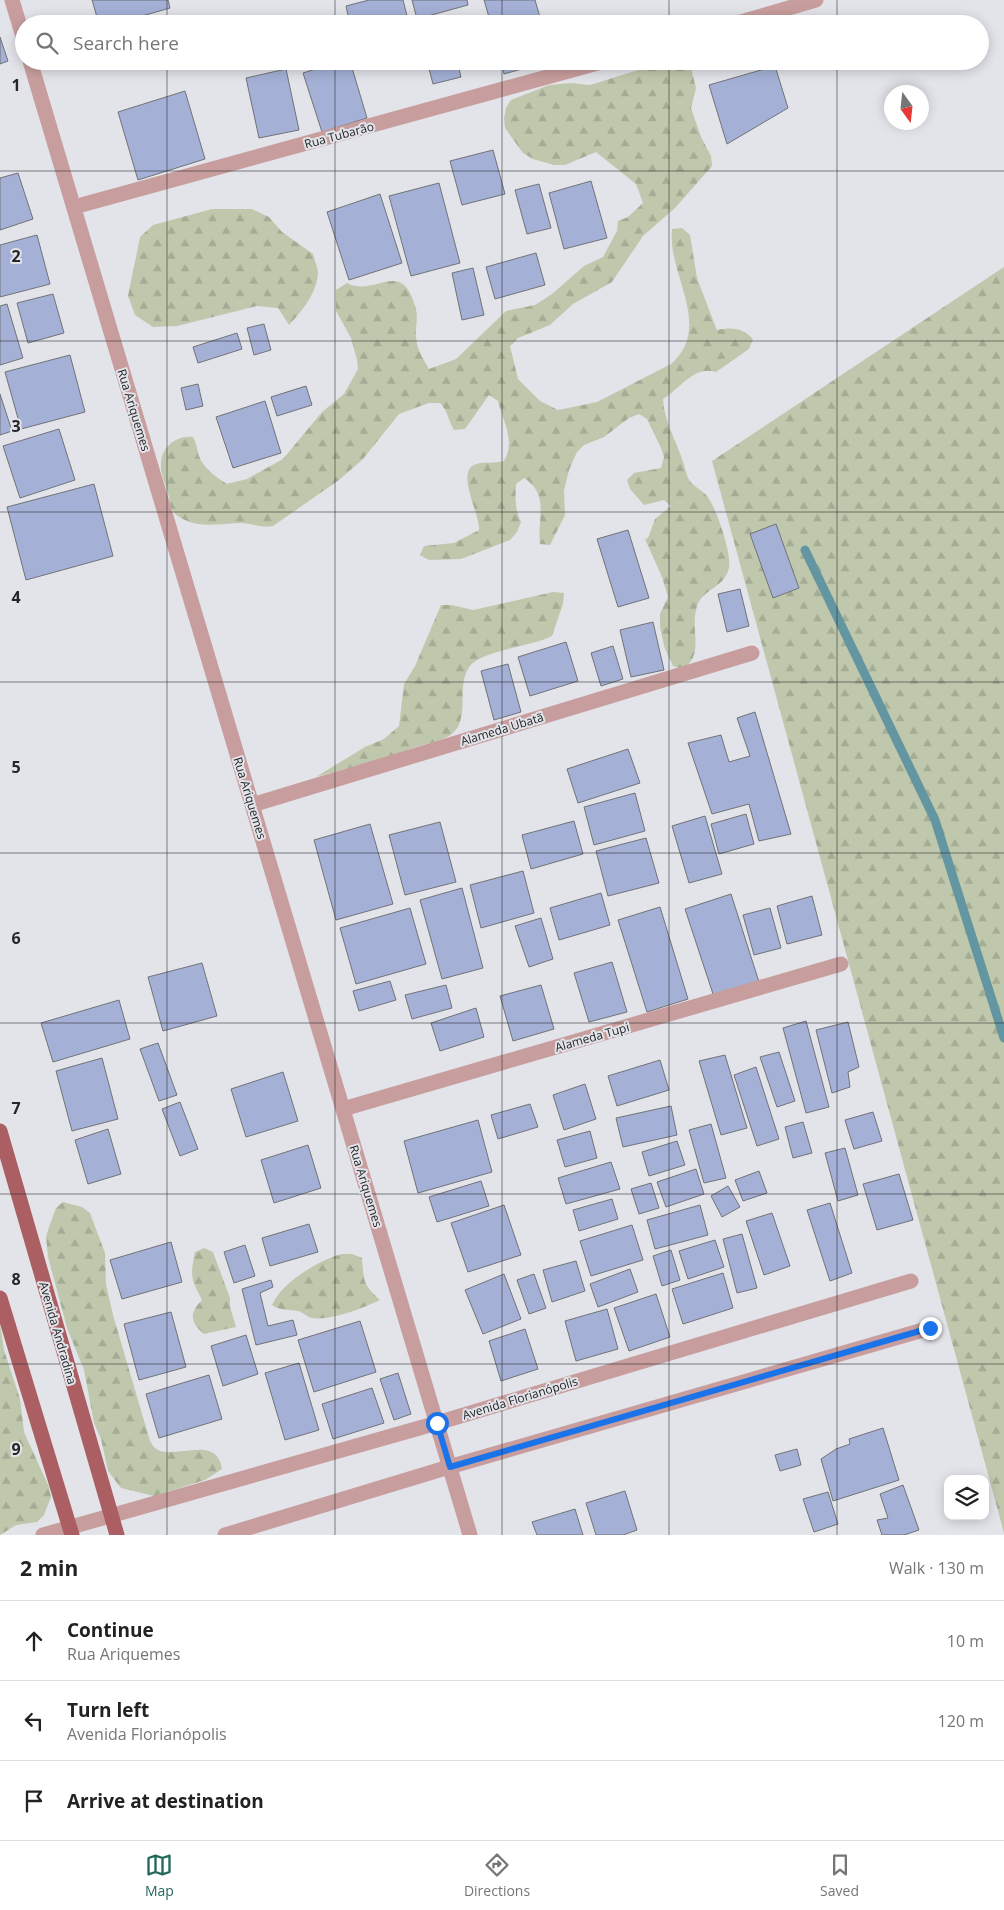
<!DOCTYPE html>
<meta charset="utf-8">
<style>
:root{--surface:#fff;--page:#f6f6f6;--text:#222;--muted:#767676;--line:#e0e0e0;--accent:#246859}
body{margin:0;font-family:"Open Sans",sans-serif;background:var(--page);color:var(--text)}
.controls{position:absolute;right:15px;bottom:15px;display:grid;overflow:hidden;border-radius:10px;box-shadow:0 2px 12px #0003}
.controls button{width:45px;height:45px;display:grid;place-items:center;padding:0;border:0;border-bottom:1px solid var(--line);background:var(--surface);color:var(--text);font:25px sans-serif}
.compass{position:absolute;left:884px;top:85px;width:45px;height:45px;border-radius:50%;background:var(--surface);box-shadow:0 2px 12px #0003;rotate:165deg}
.stop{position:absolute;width:15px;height:15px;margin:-11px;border:4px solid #1a73e8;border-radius:50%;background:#fff}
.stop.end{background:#1a73e8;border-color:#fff;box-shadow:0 1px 5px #0008}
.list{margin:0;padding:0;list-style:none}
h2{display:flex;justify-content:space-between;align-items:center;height:65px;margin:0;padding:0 20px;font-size:21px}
h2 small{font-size:16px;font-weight:400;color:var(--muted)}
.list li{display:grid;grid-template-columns:32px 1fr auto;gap:15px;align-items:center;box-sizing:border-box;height:80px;padding:0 20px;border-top:1px solid var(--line)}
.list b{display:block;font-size:19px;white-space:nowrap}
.list p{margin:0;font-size:16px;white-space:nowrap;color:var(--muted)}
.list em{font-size:16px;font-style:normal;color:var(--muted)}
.icon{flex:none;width:28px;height:28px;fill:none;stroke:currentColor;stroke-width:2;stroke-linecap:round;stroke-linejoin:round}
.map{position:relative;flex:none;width:1004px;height:1535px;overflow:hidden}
.search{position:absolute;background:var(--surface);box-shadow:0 2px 12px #0003;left:15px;right:15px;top:15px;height:55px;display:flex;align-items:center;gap:12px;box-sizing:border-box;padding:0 18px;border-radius:28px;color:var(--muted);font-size:19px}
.sheet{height:305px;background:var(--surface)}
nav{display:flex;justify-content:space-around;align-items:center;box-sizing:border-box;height:70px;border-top:1px solid var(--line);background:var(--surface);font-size:14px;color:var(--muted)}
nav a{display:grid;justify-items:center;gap:2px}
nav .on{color:var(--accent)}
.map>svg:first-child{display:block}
.forest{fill:url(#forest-firs)}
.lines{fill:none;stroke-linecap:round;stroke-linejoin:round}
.stream{stroke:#6496a1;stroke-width:9}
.building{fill:#a4b0d6;stroke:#717377}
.minor{stroke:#c89d9d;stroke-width:15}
.major{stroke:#ab5f62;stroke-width:15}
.route{stroke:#1a73e8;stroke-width:6}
.grid{fill:none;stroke:#252628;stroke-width:1;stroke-opacity:0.55}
.labels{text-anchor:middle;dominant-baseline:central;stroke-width:4;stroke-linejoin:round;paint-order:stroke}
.street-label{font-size:12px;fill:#252628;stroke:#e2e4e9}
.grid-label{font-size:16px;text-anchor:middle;font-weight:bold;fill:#252628;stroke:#e2e4e9;stroke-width:4;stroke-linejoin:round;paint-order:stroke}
</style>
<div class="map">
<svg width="1004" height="1535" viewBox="0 0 1004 1535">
<defs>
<pattern id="forest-firs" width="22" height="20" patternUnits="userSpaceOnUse" patternTransform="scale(1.25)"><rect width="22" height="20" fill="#bfc8ac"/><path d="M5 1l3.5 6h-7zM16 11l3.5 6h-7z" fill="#a4ac94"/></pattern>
</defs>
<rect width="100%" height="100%" fill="#e2e4e9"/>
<!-- forest -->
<path class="forest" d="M672 64 691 68 696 88 691 108 701 137 711 156 712 166 675 208 643 236 612 282 573 304 550 325 518 338 510 346 518 379 540 401 558 410 597 402 671 364C714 326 667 275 672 229L682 228 690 235 697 278 716 328 717 330C732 327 742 328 753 339L749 349 716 372C694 365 681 388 663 399 664 419 674 437 681 456 684 463 685 471 688 478 693 487 701 489 707 496 716 507 732 554 729 568 723 591 701 587 696 610 691 634 704 654 683 669L673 666 664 646 660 626V614L668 597 662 577 645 539 648 538 655 519 671 506 664 500 644 505 630 489 627 480 634 473 661 468 664 457 661 448 647 419 639 414 629 418 604 437 584 445 577 452 569 470 564 491 565 515 550 545 540 544C537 517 550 495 524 478L516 484C515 498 515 510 521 522L517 532 510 540 461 559 429 560 420 555 424 546 454 543 479 530C480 513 456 474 474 465 482 461 495 464 504 461 516 442 503 421 498 401L489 395 465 429 454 430C448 420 448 411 440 403H429L399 414 363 459 339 480 273 526C262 528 253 524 242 523 220 523 198 530 178 516 169 510 170 502 168 493 165 484 161 475 161 466 160 447 177 435 193 437 197 444 197 450 199 456 203 468 217 478 227 484L247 479 283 459 322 412 344 394 358 369 357 360 351 338 336 311V290L347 283C375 298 401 257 415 306 419 317 415 326 416 337 417 349 423 359 429 369L456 359 506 311 535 305 552 294 584 266 603 257 617 231 618 221 628 217 643 203 636 184 596 152 565 165H554L533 159 523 153 505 128 504 118 506 108 511 100 549 85 571 83 590 85 648 67Z
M212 209H252L269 217 282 232 313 254C314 259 318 267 318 273 317 293 302 311 289 325L278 308 257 306 177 326 153 327 135 315 128 296 140 237 153 225Z
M1004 267V1533L712 461Z
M553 592 564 593 563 604 552 636C534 646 483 650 470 666 458 682 466 704 460 722 458 729 452 735 445 738 437 742 428 743 419 746 386 758 351 767 316 777L365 747 384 739 399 726 404 684 415 666 441 605H452L473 610Z
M63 1202 82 1207 90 1213 105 1253 106 1284 113 1315 150 1441C152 1444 154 1448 158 1450 177 1459 217 1434 222 1469L205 1480 154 1496 121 1488 108 1471 101 1439 94 1423 84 1370 67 1328 48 1257 46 1237 49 1227 56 1208Z
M204 1248 213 1252 230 1298V1307L236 1327 204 1334C190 1323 189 1313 202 1300 191 1279 190 1276 195 1252Z
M342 1254H352L362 1258C364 1280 362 1284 380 1300 363 1308 331 1321 312 1318 307 1317 303 1312 298 1311 287 1309 281 1311 272 1305 282 1282 319 1260 342 1254Z
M0 1324 4 1350 20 1399 24 1432 49 1487 51 1497 44 1515 37 1522 16 1525 0 1535Z"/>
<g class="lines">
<!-- stream -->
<path class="stream" d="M805 550 935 820 1004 1038"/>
</g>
<!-- building -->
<path class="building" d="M92 0H168L170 8 114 24H99Z
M369 0H403L409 24H350L346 6Z
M412 0H467L468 5 417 19Z
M484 0H535L542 24H491Z
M0 37 8 61 0 64Z
M252 61H283L254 69Z
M340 61H350L367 118 322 132 303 73Z
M427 61H457L461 77 433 84Z
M501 61H550L504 74Z
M775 66 788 108 727 144 709 85Z
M286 69 299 130 259 138 246 78Z
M185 91 205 159 138 180 118 112Z
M493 150 505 194 462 205 450 161Z
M18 173 33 219 0 230V178Z
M591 181 607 238 564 249 549 193Z
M439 183 460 263 411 276 389 196Z
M539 184 551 228 527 234 515 190Z
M380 194 402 263 349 280 327 212Z
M37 235 50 284 0 297V245Z
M536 253 545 285 495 299 486 267Z
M473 268 484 315 462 320 452 273Z
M53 294 64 333 28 343 17 303Z
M7 304 23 358 0 365V306Z
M264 324 271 350 254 355 247 328Z
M237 333 242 349 198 363 193 347Z
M70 355 85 412 21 429 5 372Z
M198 384 203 406 186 410 181 388Z
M306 386 312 405 277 416 271 397Z
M0 394 12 431 0 435Z
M265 401 281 453 233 468 216 417Z
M59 429 75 480 20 498 3 446Z
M94 484 113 556 26 580 7 507Z
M776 524 799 588 773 598 750 534Z
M628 530 649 598 618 607 597 539Z
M740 589 749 626 727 632 718 594Z
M653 622 664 670 631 677 620 630Z
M566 642 578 681 530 696 518 657Z
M613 646 623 679 601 686 591 653Z
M508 664 521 712 494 720 481 671Z
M755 712 791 834 759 841 749 804 712 814 688 743 721 735 729 762 750 756 737 718Z
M628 749 640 783 578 803 567 769Z
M635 793 645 831 594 845 584 807Z
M746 814 754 844 719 854 711 824Z
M705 816 722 874 689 883 672 826Z
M574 821 583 854 531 869 522 835Z
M440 822 456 882 405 895 389 835Z
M370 824 393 904 336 920 314 840Z
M646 838 659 883 608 896 596 851Z
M523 871 534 913 481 928 470 885Z
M462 888 483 968 442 979 420 900Z
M601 893 610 925 559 940 550 908Z
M731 894 759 982 714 997 685 909Z
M812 896 822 935 787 944 777 906Z
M660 907 688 999 647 1012 618 920Z
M410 908 426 964 356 984 340 928Z
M770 908 781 948 754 955 743 915Z
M541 918 553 959 529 967 515 926Z
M612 962 627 1012 589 1022 574 973Z
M202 963 217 1016 163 1031 148 977Z
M390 981 396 1000 359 1011 353 991Z
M446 985 452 1008 412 1019 405 995Z
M541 985 554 1029 513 1041 500 996Z
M119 1000 130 1039 53 1062 41 1023Z
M476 1008 484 1037 440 1051 431 1023Z
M806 1021 829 1107 806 1113 783 1028Z
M848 1022 859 1067 848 1072 850 1087 832 1093 816 1030Z
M158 1043 177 1095 159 1101 140 1049Z
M779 1052 795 1101 777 1107 760 1057Z
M725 1055 747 1128 721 1135 699 1061Z
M102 1058 118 1119 72 1131 56 1071Z
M660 1060 669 1090 617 1106 608 1076Z
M756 1067 779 1139 757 1146 734 1075Z
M283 1072 298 1121 246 1137 231 1089Z
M585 1084 596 1119 564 1130 553 1095Z
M180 1102 198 1149 180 1156 162 1109Z
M530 1104 538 1127 498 1139 491 1115Z
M671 1106 677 1135 623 1147 616 1118Z
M873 1112 882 1141 854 1149 845 1120Z
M478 1120 492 1172 418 1193 404 1141Z
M803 1122 812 1153 793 1158 785 1127Z
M711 1124 726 1178 704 1183 689 1130Z
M108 1129 121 1174 88 1184 75 1140Z
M590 1131 597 1158 565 1167 557 1140Z
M677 1141 685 1165 649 1176 642 1152Z
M308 1145 321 1188 274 1203 261 1160Z
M845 1148 858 1195 838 1201 825 1153Z
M611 1162 620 1189 566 1204 558 1178Z
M696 1169 704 1194 666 1207 657 1182Z
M759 1171 767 1193 743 1201 735 1180Z
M899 1174 913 1220 877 1230 863 1184Z
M481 1181 489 1206 437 1222 429 1197Z
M651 1183 659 1208 639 1214 631 1189Z
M728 1186 740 1207 722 1217 711 1196Z
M612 1199 618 1219 579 1231 573 1210Z
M830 1203 852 1273 830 1281 807 1210Z
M504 1205 521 1255 468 1272 451 1223Z
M700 1205 708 1235 655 1249 647 1220Z
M772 1213 790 1266 764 1275 746 1221Z
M309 1224 318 1252 270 1266 262 1238Z
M632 1225 643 1260 591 1276 580 1241Z
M742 1234 757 1288 737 1293 723 1239Z
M715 1240 724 1267 688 1279 679 1251Z
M171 1242 182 1282 122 1299 110 1260Z
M245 1245 255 1276 234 1283 224 1252Z
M671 1250 680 1280 662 1286 653 1256Z
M576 1261 585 1291 552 1302 543 1270Z
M630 1269 638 1292 598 1307 590 1284Z
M723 1273 733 1308 683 1324 672 1289Z
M504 1274 521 1319 483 1334 465 1290Z
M534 1274 546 1308 529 1314 517 1280Z
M271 1280 273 1287 260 1293 268 1326 293 1320 297 1335 256 1345 242 1289Z
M656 1294 670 1337 629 1351 614 1308Z
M607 1309 618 1349 576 1361 565 1321Z
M171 1312 186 1367 139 1380 124 1324Z
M360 1321 376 1372 314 1392 298 1340Z
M525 1329 538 1369 501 1381 489 1341Z
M246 1335 258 1374 223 1386 211 1346Z
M299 1363 319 1430 285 1440 265 1373Z
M398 1373 411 1414 394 1420 380 1379Z
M209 1375 222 1419 159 1438 146 1394Z
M372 1388 384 1423 333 1439 322 1404Z
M883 1428 899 1480 833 1501 821 1459 836 1449 850 1444 849 1439Z
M797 1449 801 1465 780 1471 775 1455Z
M903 1485 919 1530 904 1535H882L877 1520 888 1518 880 1494Z
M625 1491 637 1530 623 1535H596L586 1503Z
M828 1492 838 1524 814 1532 803 1499Z
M575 1509 583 1535H537L532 1522Z"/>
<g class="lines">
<!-- minor -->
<path class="minor" d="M12 0 24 40
M734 24 816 0
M30 61 470 1535
M74 207 605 61
M252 805 752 653
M343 1109 841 964
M43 1535 437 1423 911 1281
M225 1535 449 1467 930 1328"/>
<!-- major -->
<path class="major" d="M0 1131 117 1535
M0 1298 72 1535"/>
</g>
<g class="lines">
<!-- route -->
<path class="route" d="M437 1423 450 1467 930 1328"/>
</g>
<!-- grid -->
<path class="grid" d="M167 0V24M335 0V24M502 0V24M669 0V24M837 0V24M167 61V1535M335 61V1535M502 61V1535M669 61V1535M837 61V1535M0 171H1004M0 341H1004M0 512H1004M0 682H1004M0 853H1004M0 1023H1004M0 1194H1004M0 1364H1004"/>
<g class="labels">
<!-- street labels -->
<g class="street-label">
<text transform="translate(339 135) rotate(-15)">Rua Tubarão</text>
<text transform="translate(134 410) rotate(73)">Rua Ariquemes</text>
<text transform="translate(502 729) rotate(-17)">Alameda Ubatã</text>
<text transform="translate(250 798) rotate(73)">Rua Ariquemes</text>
<text transform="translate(592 1037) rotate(-16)">Alameda Tupi</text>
<text transform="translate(366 1186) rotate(73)">Rua Ariquemes</text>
<text transform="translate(58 1333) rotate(74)">Avenida Andradina</text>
<text transform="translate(520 1398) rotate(-17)">Avenida Florianópolis</text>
</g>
</g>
<g class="grid-label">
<text x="16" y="91">1</text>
<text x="16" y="262">2</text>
<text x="16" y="432">3</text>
<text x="16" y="603">4</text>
<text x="16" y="773">5</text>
<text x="16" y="944">6</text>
<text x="16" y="1114">7</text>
<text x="16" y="1285">8</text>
<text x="16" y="1455">9</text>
</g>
</svg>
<div class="controls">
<button><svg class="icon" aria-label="layers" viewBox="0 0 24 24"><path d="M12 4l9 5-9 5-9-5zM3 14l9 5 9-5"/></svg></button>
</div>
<svg class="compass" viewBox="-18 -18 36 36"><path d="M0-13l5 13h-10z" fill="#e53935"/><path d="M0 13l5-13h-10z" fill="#767676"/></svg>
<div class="stop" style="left:437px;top:1423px"></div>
<div class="stop end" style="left:930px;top:1328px"></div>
<div class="search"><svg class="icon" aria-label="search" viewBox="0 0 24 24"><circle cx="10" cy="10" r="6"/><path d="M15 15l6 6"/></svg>Search here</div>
</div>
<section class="sheet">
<h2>2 min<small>Walk · 130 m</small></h2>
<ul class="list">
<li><svg class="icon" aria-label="ahead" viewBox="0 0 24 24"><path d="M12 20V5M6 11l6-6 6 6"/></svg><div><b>Continue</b><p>Rua Ariquemes</p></div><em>10 m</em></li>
<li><svg class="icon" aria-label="left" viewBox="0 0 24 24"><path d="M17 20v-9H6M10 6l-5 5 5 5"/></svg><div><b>Turn left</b><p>Avenida Florianópolis</p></div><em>120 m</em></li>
<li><svg class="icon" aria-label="arrive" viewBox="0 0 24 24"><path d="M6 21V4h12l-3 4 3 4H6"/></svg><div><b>Arrive at destination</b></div></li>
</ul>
</section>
<nav>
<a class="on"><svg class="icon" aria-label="map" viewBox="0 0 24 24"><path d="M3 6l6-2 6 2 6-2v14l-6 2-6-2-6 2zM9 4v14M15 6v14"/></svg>Map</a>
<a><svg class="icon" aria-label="directions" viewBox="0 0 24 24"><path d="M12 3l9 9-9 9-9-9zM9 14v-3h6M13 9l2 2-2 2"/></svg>Directions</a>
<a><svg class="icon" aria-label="saved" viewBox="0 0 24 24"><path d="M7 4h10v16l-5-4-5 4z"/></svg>Saved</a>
</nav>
